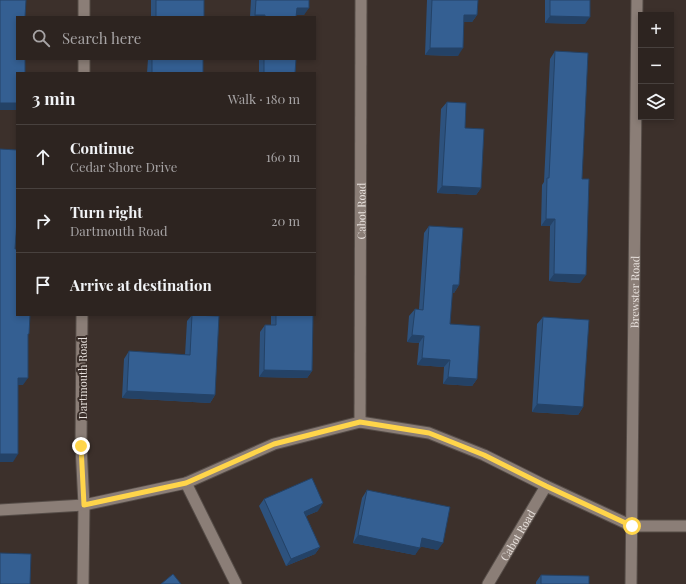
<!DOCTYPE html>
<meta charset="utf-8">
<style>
:root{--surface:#2d2420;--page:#352c29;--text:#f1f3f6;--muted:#a7a4a5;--line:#48413e}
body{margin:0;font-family:"Playfair Display",serif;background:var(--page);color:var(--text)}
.controls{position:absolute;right:12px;top:12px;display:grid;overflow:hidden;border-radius:0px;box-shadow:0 2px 6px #0003}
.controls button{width:36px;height:36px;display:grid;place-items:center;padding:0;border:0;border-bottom:1px solid var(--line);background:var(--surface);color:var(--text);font:20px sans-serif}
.stop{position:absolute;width:12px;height:12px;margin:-9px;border:3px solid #ffd54a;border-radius:50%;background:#fff}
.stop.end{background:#ffd54a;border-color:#fff;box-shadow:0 1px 4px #0008}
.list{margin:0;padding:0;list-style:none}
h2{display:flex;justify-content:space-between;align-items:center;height:52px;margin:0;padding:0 16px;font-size:17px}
h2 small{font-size:13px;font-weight:400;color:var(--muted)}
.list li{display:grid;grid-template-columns:26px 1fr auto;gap:12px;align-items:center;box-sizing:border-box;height:64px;padding:0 16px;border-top:1px solid var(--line)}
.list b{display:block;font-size:15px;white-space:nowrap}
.list p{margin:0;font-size:13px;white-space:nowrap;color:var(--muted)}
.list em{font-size:13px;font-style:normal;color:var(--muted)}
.icon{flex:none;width:22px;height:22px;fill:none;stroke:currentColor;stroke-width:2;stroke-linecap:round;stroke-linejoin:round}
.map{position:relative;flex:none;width:686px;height:584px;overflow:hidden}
.search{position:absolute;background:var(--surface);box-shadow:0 2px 6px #0003;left:16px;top:16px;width:300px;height:44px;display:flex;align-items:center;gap:10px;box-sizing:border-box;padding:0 14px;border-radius:0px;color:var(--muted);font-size:15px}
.panel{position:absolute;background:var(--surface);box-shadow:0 2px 6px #0003;left:16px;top:72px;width:300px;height:244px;border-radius:0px}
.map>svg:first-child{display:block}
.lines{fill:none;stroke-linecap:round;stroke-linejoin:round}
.minor-casing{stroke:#554c47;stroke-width:13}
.minor{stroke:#8b7e77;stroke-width:11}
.wall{fill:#2d527e}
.shaded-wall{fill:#244266}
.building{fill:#345f92;stroke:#244266}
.route{stroke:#ffd54a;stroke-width:5}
.labels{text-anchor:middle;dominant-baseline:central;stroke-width:4;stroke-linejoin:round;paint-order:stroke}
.street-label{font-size:11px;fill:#e7e0dc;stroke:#3c302b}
</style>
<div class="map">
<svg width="686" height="584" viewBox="0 0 686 584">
<rect width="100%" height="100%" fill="#3c302b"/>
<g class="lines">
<!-- minor casing -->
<g class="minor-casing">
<g id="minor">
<path d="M84 17V0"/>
<path d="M84 73V59"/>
<path d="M82 315 81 446 84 505 83 584"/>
<path id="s1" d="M360 422 361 0"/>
<path d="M186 483 236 584"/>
<path d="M0 510 84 505 186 483 274 444 360 422 429 433 484 455 546 486 632 526H686"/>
<path id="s2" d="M488 584 546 486"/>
<path id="s3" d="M631 584 637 0"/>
</g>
</g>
<!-- minor -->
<use href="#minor" class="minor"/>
</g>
<!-- wall -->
<path class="wall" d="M151 0H204V17H151Z
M251 0H309L304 15H296V17H250Z
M427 0H478L477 15 472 22H464L458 56 425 55Z
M545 0H590L585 24 545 23Z
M555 51 582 179 580 283 549 281 550 226H541L542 185 544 182 550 59Z
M148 59H203V73H147Z
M259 59H296L295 73H259Z
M447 102 465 128 481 188 476 195 437 193 441 109Z
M429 226 459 285 454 293 452 292 450 324 477 379 472 386 443 384 444 367 417 365 419 343 407 342 409 316 415 309H419L424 233Z
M192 315H205L215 395 210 403 122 398 124 359 129 351 185 355 187 321Z
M271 315H313L312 371 307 378 259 377 260 332 265 325H271Z
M543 317 583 407 578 415 532 412 537 324Z
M367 490 438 550 420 546 415 555 353 543 362 498Z
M264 499 318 511 306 516 320 547 315 554 286 566 259 506Z
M541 575 589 584H536V582Z"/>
<!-- shaded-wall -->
<path class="shaded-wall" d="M297 8H309L304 15H292Z
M255 15H265L263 17H253Z
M464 15H477L472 22H459Z
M550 16 590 17 585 24 545 23Z
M430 48H463L458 56 425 55Z
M0 103H17V110H0Z
M442 186 481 188 476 195 437 193Z
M546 219H555L550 226H541Z
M554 274 586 275 580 283 549 281Z
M453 285H459L454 293 448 292Z
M412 335 424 336 419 343 407 342Z
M422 358 450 360 444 367 417 365Z
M264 370 312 371 307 378 259 377Z
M448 377 477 379 472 386 443 384Z
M18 378H28L23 385H12Z
M127 391 215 395 210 403 122 398Z
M537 404 583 407 578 415 532 412Z
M0 454H18L13 462H0Z
M323 503 318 511 299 519 304 512Z
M358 535 420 548 415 555 353 543Z
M422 538 443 543 438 550 417 546Z
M320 547 315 554 286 566 291 559Z"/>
<!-- building -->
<path class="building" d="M0 0H26L25 17H17V59H25V73H17V103H0Z
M156 0H204V17H156Z
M256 0H309V8H297L296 17H265V15H255Z
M432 0H478L477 15H464L463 48H430Z
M550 0H590V17L550 16Z
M555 51 588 53 582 179H589L586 275 554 274 555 219H546L547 178H549Z
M152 59H203V73H152Z
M264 59H296L295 73H264Z
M447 102 466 103 465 128 484 129 481 188 442 186Z
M0 149 17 150V220L15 249H17V315H30L29 334H28V378H18V454H0Z
M429 226 463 228 459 285H453L450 324 480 326 477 379 448 377 450 360 422 358 424 336 412 335 415 309 423 310Z
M192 315 219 316 215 395 127 391 129 351 190 355Z
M276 315H313L312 371 264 370 265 325H276Z
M543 317 589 320 583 407 537 404Z
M312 478 323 503 304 512 320 547 291 559 264 499Z
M367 490 450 507 443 543 422 538 420 548 358 535Z
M0 553 31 554 30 584H0Z
M173 574 181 584H161Z
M541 575 589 576V584H541Z"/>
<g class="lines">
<!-- route -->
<path class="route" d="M81 446 84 505 186 483 274 444 360 422 429 433 484 455 546 486 632 526"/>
</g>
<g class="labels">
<!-- street labels -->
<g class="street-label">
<text stroke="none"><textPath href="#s1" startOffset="211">Cabot Road</textPath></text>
<text stroke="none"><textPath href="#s3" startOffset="292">Brewster Road</textPath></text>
<text transform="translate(82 378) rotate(-90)">Dartmouth Road</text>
<text stroke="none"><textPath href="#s2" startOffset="57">Cabot Road</textPath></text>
</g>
</g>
</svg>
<div class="controls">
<button>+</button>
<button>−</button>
<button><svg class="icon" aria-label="layers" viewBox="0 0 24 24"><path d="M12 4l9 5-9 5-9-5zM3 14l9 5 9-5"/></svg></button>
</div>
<div class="stop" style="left:632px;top:526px"></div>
<div class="stop end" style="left:81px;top:446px"></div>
<div class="search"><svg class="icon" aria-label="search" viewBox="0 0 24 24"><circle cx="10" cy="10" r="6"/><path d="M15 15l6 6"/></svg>Search here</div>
<section class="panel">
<h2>3 min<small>Walk · 180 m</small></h2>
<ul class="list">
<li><svg class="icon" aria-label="ahead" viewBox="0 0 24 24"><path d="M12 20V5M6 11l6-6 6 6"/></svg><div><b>Continue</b><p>Cedar Shore Drive</p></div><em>160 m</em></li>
<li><svg class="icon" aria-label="right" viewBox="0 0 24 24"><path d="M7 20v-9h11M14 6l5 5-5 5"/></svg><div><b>Turn right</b><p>Dartmouth Road</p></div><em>20 m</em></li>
<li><svg class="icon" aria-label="arrive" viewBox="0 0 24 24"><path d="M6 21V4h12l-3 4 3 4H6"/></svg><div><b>Arrive at destination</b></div></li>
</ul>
</section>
</div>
